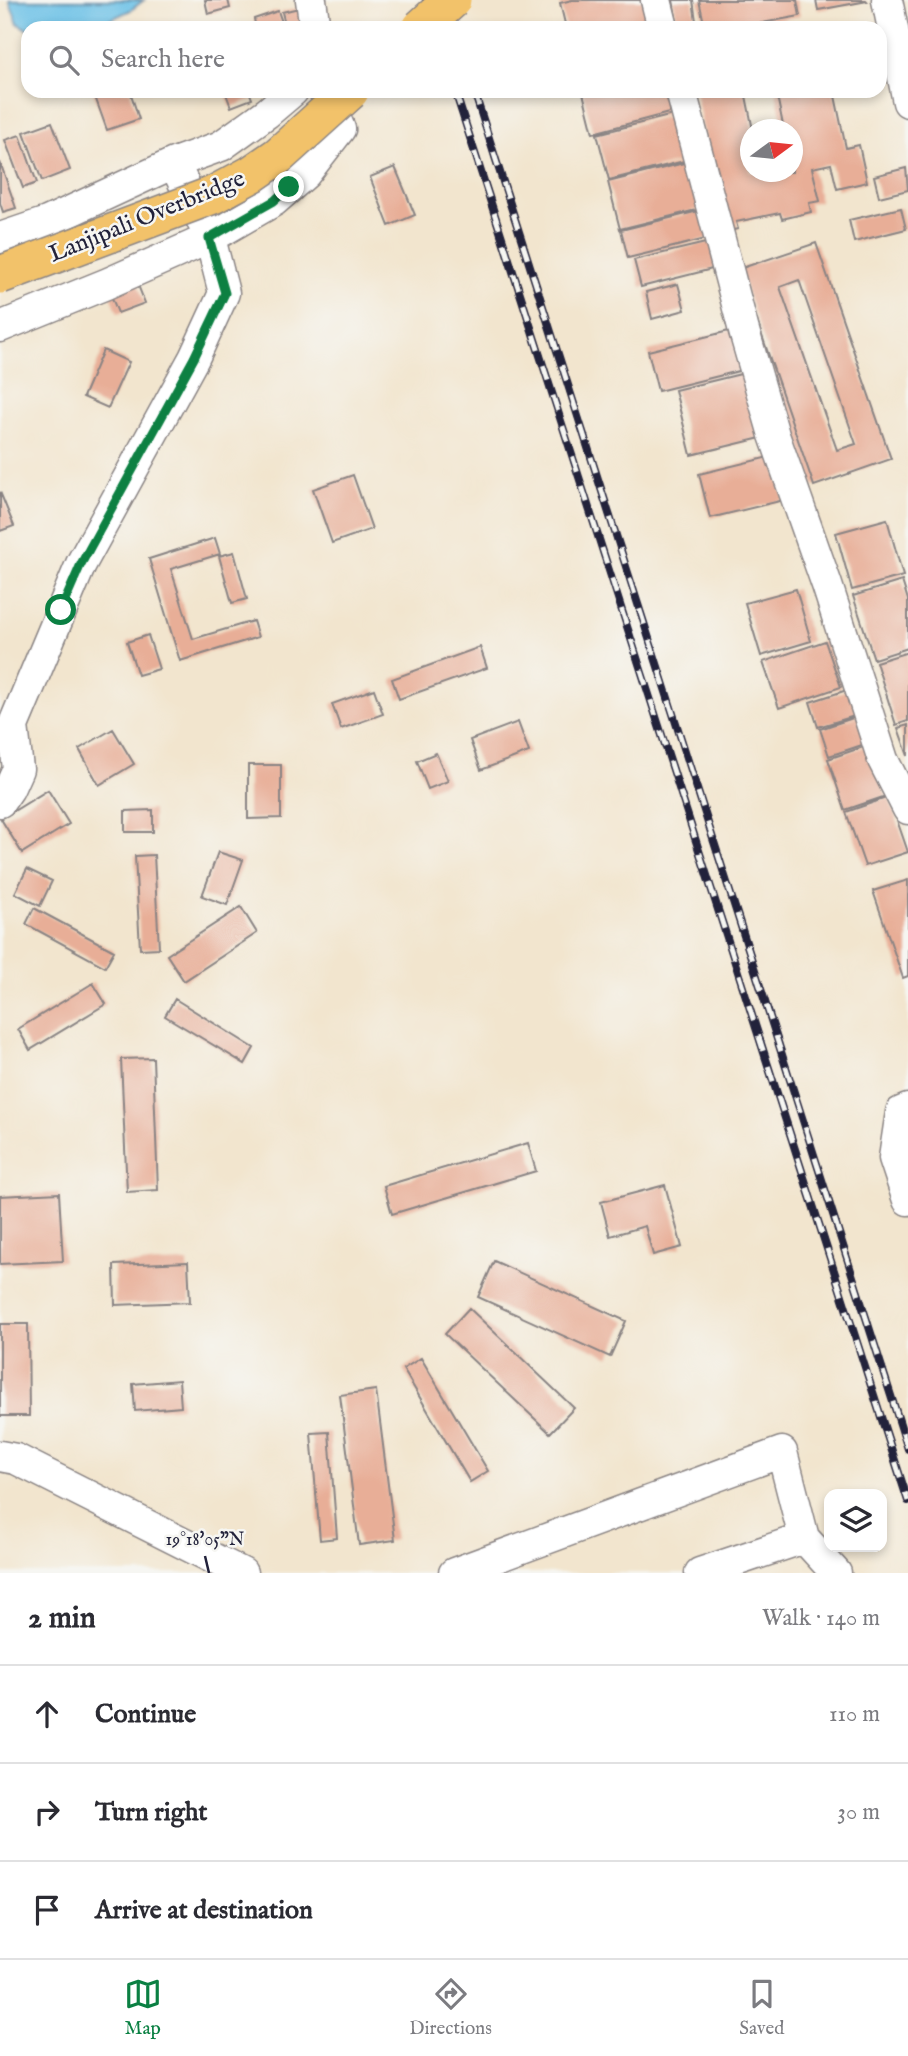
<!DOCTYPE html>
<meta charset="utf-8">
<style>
:root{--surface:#fff;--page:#f7f7f7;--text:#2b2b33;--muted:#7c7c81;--line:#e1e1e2;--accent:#0b8043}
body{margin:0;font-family:"IM FELL English",serif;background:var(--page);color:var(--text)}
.controls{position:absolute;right:21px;bottom:21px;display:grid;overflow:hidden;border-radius:14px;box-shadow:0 4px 10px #0003}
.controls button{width:63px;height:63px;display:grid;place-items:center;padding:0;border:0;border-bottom:2px solid var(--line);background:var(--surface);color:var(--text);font:35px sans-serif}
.compass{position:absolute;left:740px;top:119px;width:63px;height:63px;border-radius:50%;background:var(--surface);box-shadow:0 4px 10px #0003;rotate:75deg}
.stop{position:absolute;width:21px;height:21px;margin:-16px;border:5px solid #0b8043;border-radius:50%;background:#fff}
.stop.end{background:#0b8043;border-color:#fff;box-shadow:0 2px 7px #0008}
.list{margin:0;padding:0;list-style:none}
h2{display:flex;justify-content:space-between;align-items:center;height:91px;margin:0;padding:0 28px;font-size:30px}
h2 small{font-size:23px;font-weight:400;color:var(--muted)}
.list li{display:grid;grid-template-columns:46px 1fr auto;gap:21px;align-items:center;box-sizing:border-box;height:98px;padding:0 28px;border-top:2px solid var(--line)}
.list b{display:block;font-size:26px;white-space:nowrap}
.list em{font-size:23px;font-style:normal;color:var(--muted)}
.icon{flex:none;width:38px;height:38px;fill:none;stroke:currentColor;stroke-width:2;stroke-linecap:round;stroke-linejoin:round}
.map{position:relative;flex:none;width:908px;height:1573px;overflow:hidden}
.search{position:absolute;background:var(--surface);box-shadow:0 4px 10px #0003;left:21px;right:21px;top:21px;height:77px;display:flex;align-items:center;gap:18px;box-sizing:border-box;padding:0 24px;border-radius:21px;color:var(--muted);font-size:26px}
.sheet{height:385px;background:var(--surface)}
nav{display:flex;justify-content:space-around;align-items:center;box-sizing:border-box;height:98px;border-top:2px solid var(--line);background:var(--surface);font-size:19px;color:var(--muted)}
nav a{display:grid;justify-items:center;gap:4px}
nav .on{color:var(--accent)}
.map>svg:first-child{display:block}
.water{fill:#69c0e6;stroke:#467190;stroke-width:2}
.building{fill:#e8ae97;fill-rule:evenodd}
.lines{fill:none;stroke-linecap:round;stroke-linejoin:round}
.minor-casing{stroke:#8a8484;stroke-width:33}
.minor{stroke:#fff;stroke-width:30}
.rail-casing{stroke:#22223b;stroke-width:8}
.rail{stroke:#f6f6f2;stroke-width:5;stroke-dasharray:16;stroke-linecap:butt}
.major-bridge-casing{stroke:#8a8484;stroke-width:40;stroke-linecap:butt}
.major-bridge{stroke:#f2c26a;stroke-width:37}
.route{stroke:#0b8043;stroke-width:9}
.ticks{fill:none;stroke:#22223b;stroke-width:2.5}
.labels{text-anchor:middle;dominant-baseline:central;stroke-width:5;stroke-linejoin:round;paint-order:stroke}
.street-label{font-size:24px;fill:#22223b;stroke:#f6f6f2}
.ticks-label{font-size:18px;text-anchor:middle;fill:#22223b;stroke:#f6f6f2;stroke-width:5;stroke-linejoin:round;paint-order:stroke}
</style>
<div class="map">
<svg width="908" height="1573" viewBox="0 0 908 1573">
<rect width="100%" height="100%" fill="#f6f6f2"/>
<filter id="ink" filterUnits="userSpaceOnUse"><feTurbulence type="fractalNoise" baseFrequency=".0143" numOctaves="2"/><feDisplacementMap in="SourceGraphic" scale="14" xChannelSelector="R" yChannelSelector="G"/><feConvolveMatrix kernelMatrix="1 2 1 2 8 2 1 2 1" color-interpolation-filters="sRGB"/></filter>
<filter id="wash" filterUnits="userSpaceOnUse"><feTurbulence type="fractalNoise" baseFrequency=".00686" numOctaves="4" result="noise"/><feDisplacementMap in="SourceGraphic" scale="28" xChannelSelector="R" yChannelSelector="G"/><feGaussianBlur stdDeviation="1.57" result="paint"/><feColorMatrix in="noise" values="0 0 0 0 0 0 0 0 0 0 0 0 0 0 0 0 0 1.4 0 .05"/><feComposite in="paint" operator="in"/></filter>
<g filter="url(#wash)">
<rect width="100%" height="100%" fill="#f2e5ce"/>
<!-- water -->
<path class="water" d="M9 0H144L131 10 92 28H28V30L18 23Z"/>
<g id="blocks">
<!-- building -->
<path class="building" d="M205 0H228L230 8 208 14Z
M572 0H653L658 22 635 28H566L560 3Z
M673 0H693L697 28H678Z
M699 0H797L800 16 735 28H705Z
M816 0H866L867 1 818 10Z
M299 8 304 28H286L282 12Z
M278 11 284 28H256L254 19Z
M93 91H130L139 119 107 130Z
M225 91H249L252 99 231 107Z
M589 91H679L684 109 593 133 583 93Z
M695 91H745L753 130H750V172H792V130H784L776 91H834L846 148 859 145 867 182 837 189 831 164 812 168 820 201 809 203 811 212 782 219 780 213 736 222 738 229 724 232Z
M681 113 692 159 609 180 597 134Z
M52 122 70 170 42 181 24 132Z
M20 135 37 183 23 188 5 140Z
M696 160 708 207 620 229 608 182Z
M0 162 16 208 3 212 0 203Z
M395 167 415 215 389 226 370 177Z
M906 168 908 190 879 197 874 176Z
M901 208 906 229 854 242 849 220Z
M707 209 714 237 628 258 621 230Z
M714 241 720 267 641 287 634 260Z
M816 243 891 459 814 486 739 269ZM799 280 856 444 837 450 780 287Z
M134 275 145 303 118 313 107 285Z
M678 284 685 310 652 319 646 292Z
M737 329 747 369 658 391 648 351Z
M103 350 129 362 108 408 83 397Z
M749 372 765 437 691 455 675 390Z
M773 456 784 500 710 518 699 474Z
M353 475 372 529 332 543 313 489Z
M0 492 14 526 0 531Z
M887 519 903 576 852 590 836 533Z
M215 538 220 554 171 569 193 639 253 621 258 637 180 661 149 559Z
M234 552 247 599 232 603 219 556Z
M902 581 908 600V648L874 659 853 596Z
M796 589 811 641 761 656 745 603Z
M148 635 159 669 138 675 127 642Z
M825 641 841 687 779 708 763 662Z
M480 647 487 668 399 699 392 679Z
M908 652V721L896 725 876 662Z
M374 689 383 714 341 729 332 704Z
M850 689 858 715 818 727 810 702Z
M859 716 868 743 829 756 820 729Z
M518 722 529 752 481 770 470 740Z
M908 725V756L898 728Z
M113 729 134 764 99 785 79 749Z
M869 745 886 796 845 810 828 759Z
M436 753 448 781 428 789 417 761Z
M248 765H281V818L248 819Z
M48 790 69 824 22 853 1 819Z
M889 797 908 852 865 866 846 812Z
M153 810V832H125V811Z
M218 852 243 860 227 905 202 896Z
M154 855 159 948 140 949 135 856Z
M27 869 52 881 40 906 15 893Z
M908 880V976L903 978 873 891Z
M241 907 257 933 184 981 167 955Z
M34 908 114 951 105 967 26 924Z
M93 983 106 1004 30 1050 18 1029Z
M175 999 254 1048 245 1064 165 1016Z
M153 1058 158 1190 127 1192 121 1059Z
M528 1143 536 1171 392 1214 384 1186Z
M665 1185 682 1247 653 1255 645 1226 610 1236 601 1202Z
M59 1193 63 1261 0 1264V1196Z
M494 1261 626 1321 610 1357 478 1297Z
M188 1262 190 1302 115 1305 114 1265Z
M469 1308 574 1408 550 1433 445 1334Z
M0 1324H28L29 1416H0Z
M421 1358 488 1471 470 1482 403 1369Z
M179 1380 181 1407 135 1411 133 1384Z
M376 1390 395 1540 359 1545 340 1395Z
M329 1432 337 1538 320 1540 311 1433Z"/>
</g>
</g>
<g filter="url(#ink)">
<use href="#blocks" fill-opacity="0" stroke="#8a8484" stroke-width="2"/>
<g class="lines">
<!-- minor casing -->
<g class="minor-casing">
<path id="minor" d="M311 0 315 28
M656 0 663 28
M887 0 908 102
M681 91 744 331 774 435 827 585 883 760 908 809
M0 238 47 222 174 163 221 146 267 113 293 91
M0 327 106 284 210 238 274 201 305 174 340 129 324 91
M0 802 9 789 18 769 13 726 81 564 194 358 224 293 210 238 174 163
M908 1109 901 1112 894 1158 908 1200
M0 1456 16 1459 242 1573
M454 1573 782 1452 804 1538 836 1573
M700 1573 804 1538"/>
</g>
<!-- minor -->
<use href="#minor" class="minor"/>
<!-- rail casing -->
<g class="rail-casing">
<path id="rail" d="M426 0 435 28
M445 0 454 28
M455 91 908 1501
M474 91 908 1449"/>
</g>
<!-- rail -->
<use href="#rail" class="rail"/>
<!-- major-bridge casing -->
<g class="major-bridge-casing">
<path id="major-bridge" d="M421 28 452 0
M0 275 213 195 252 174 278 156 350 91"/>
</g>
<!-- major-bridge -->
<use href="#major-bridge" class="major-bridge"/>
</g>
</g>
<g class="lines" filter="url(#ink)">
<!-- route -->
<path class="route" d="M61 610 81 564 194 358 225 293 209 238 274 201 289 187"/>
</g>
<!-- ticks -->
<path class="ticks" d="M205 1556 209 1573"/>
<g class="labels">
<!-- street labels -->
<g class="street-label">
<text transform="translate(147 217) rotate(-22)">Lanjipali Overbridge</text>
</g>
</g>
<g class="ticks-label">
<text x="205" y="1545">19°18'05"N</text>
</g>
</svg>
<div class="controls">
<button><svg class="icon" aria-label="layers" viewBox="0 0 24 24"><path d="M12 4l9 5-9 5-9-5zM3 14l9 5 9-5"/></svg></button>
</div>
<svg class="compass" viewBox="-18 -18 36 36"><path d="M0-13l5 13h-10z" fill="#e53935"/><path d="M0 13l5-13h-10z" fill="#7c7c81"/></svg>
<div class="stop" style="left:61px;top:610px"></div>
<div class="stop end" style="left:289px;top:187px"></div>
<div class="search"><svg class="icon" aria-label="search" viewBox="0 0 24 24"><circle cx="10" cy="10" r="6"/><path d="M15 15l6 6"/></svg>Search here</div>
</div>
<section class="sheet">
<h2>2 min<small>Walk · 140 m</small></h2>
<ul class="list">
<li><svg class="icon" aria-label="ahead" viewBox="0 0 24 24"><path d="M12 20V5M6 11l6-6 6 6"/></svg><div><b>Continue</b></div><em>110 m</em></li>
<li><svg class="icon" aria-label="right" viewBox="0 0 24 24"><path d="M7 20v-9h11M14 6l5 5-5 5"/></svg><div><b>Turn right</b></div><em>30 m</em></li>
<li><svg class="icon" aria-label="arrive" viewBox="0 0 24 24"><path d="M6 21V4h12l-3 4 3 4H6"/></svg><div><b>Arrive at destination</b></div></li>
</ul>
</section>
<nav>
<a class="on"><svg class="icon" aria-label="map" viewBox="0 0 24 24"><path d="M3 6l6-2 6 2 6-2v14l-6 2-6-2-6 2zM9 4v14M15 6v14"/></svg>Map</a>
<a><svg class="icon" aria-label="directions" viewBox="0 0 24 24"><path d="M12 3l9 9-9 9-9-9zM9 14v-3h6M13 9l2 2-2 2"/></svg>Directions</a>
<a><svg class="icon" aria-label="saved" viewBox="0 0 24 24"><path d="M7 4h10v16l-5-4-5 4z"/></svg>Saved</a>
</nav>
